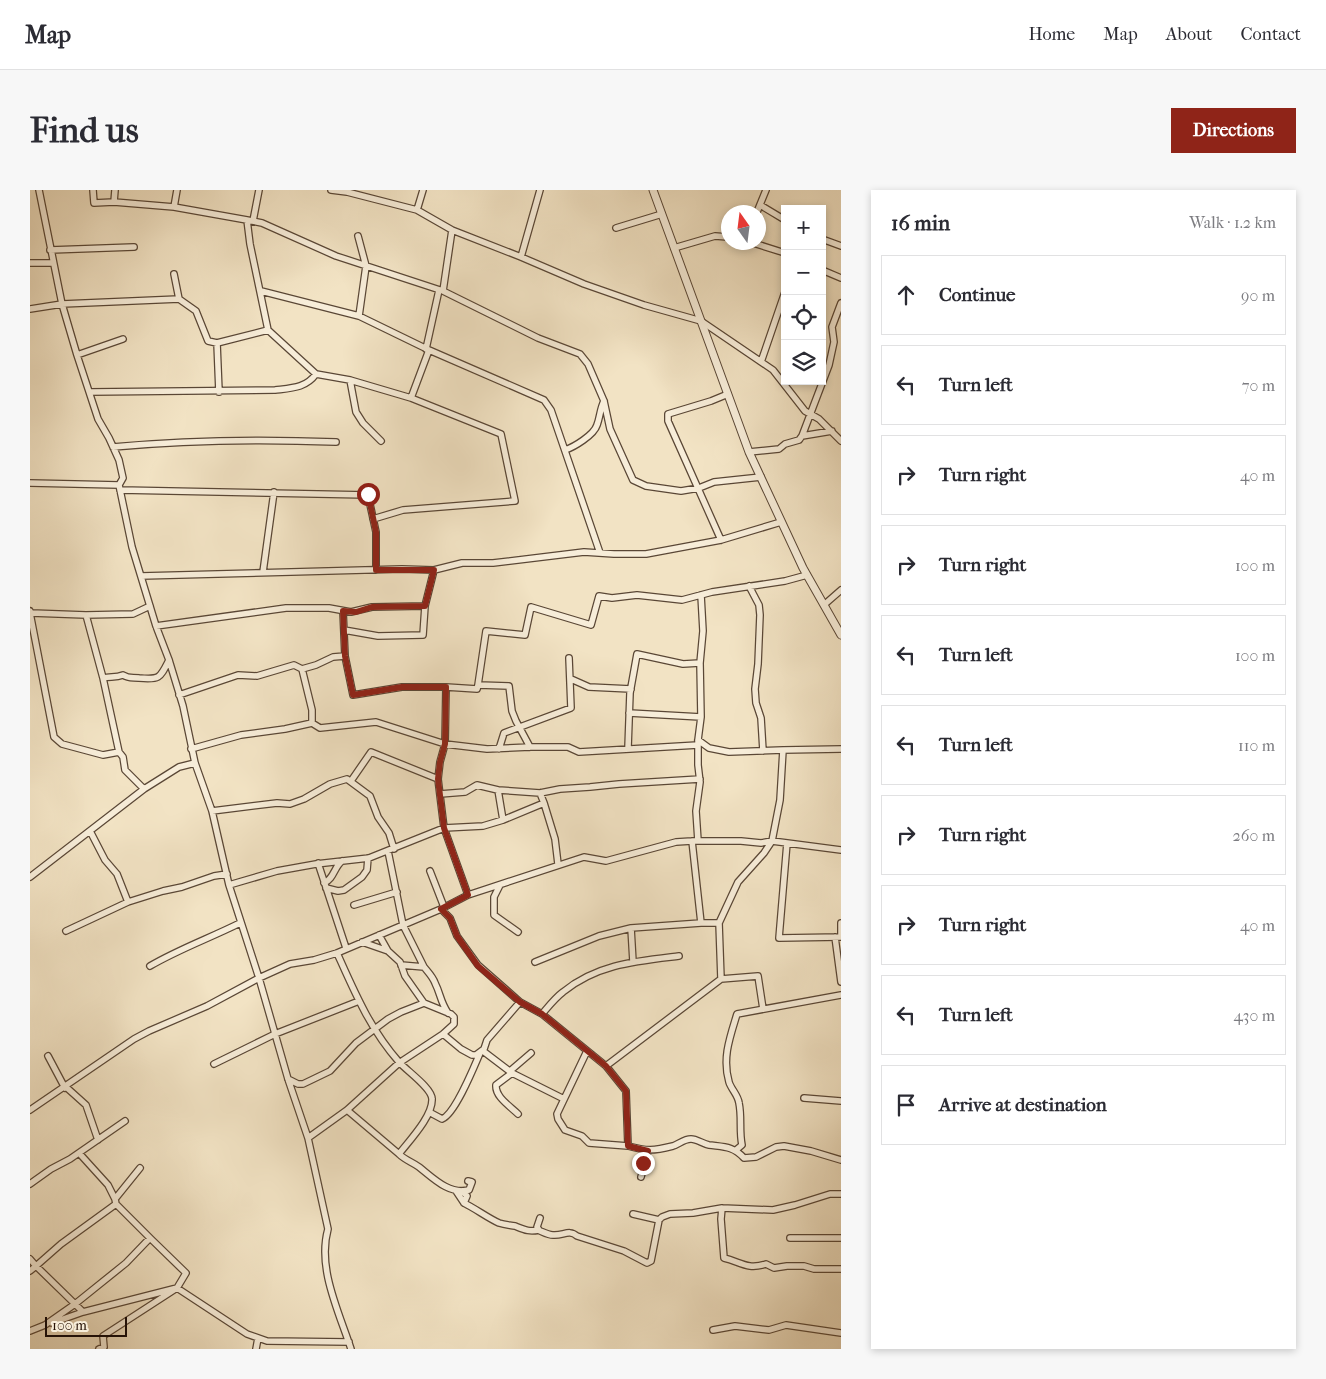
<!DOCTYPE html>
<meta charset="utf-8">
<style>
:root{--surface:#fff;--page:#f7f7f7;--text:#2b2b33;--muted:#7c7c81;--line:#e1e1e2;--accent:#8f2418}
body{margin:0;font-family:"IM FELL French Canon",serif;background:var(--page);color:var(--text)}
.controls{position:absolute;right:15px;top:15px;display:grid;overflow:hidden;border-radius:0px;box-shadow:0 2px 8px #0003}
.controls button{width:45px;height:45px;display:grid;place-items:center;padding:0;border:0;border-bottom:1px solid var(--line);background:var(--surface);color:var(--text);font:25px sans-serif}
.compass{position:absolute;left:691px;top:15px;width:45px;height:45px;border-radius:50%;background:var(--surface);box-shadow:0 2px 8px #0003;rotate:346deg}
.scale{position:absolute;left:15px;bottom:12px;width:82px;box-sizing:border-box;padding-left:5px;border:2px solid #271307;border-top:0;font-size:14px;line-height:18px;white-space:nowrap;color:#271307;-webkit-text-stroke:4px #f7edd9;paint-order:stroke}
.stop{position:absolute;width:15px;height:15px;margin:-11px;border:4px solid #8f2418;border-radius:50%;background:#fff}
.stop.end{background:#8f2418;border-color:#fff;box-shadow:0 1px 5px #0008}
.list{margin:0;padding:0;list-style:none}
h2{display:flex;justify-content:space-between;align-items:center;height:65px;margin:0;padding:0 20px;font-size:21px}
h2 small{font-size:16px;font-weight:400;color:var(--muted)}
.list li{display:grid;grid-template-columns:32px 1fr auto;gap:15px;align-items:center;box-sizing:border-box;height:80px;margin:0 10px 10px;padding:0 10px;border:1px solid var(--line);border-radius:0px}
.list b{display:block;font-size:19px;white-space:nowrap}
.list em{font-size:16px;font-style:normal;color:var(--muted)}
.icon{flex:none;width:28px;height:28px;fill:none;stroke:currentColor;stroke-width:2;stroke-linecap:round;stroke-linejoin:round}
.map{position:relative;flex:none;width:811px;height:1159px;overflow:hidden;border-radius:0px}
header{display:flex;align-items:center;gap:30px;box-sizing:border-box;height:70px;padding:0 25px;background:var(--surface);border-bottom:1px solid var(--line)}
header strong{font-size:24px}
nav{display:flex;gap:28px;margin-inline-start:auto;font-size:18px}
.intro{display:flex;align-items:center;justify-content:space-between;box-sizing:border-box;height:120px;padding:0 30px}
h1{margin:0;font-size:35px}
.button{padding:12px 22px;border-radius:0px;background:var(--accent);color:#fff;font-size:18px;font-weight:700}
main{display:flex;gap:30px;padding:0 30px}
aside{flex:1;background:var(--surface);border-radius:0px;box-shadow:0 2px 8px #0003}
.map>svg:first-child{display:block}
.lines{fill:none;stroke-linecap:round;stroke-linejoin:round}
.minor-casing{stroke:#5a4736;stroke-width:8}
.tertiary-casing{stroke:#5a4736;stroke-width:9}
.minor{stroke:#f7edd9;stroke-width:5.5}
.tertiary{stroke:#f7edd9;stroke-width:7}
.route{stroke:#8f2418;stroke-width:6}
</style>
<header>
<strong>Map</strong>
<nav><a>Home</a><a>Map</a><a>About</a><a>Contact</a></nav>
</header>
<div class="intro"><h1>Find us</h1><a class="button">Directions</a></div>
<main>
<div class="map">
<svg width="811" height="1159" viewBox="0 0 811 1159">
<rect width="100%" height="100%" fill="#f2e3c4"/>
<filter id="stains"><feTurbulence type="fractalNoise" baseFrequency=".004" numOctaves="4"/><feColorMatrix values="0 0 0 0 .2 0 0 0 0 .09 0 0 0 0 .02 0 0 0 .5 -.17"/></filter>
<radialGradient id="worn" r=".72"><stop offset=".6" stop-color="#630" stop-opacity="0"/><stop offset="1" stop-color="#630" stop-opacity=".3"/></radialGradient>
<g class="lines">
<!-- minor casing -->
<g class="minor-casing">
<path id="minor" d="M9 0 32 114 47 165 68 229 79 248 89 270 93 288 89 295 102 357 126 436 139 470 153 516 165 573 182 621 199 695 229 788 258 889 278 948 298 1039C287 1078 309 1122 321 1159
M63 0 64 13 84 12 85 0
M147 0 144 17 217 30 220 54 238 140 286 184
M301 0 317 2
M317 0V2L387 20 422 40 491 67 554 94 614 115 671 131 743 180 775 221 789 229 811 251
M84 12 144 17
M730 15 755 30
M387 20 393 0
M727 22 736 0
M217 30 232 33 306 66 413 101 422 40
M223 31 229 0
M586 38 632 24
M328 46 336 76 329 126
M792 49 811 56
M720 52 755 63
M644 58 685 46 698 47
M20 60 104 57
M491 67 510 0
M0 73H23
M792 80 811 88
M231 101 329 126 399 160 514 210 521 220 570 363
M413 101 508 148 550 164 558 174 574 211 580 239 603 290 616 296 651 301 669 298 684 292 731 287
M149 109 166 121 178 151 187 153
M0 119 32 114 149 109 144 84
M396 159 409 100
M47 165 93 149
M731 172 755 102
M320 190 326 222 333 233 351 251
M60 202 245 200C262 198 276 198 286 184L320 190 381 208
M189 202 187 153 238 140
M772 246 799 175 804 152 802 137 811 113
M83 257C157 250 233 249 306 252
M535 260C544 257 564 245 567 235 570 227 570 219 574 211
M719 262 749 259 755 254 769 250 772 246 802 241
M0 293 89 295
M90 300 338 305 346 342V380
M343 329 373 320 485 311 471 244 381 208 399 160
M691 350 638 231V224L681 211 698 204
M233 382 244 302
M111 386 372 379 404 380 432 373H463L554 362 584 364H616L691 350 751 332
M719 396 729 415 730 425 728 474 725 499 726 513 731 528 733 561
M795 414 811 400
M395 416 404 380
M0 421 1 423 56 425
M313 421 315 466 323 505 372 497H416L447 499 448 495 479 496 482 521 486 531 500 557
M0 423 24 547 32 554 73 565 89 562
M126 436 256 418H299L321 422 342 417 395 416 393 445 348 446 314 440
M272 479 282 520V533
M73 488 56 425 103 424 120 416
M541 489 559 497 601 499
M448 495 456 441 495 445 501 417 561 435 569 406 582 408 607 405 652 410 682 402 755 391 777 385
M416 497 415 554 410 572 408 589 414 638 438 705
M149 505 208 485 227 486 264 475 272 479 286 475 303 467 315 466
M599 523 671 527
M668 550 679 558 699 562 753 560
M598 558 600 503 607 464 653 474 670 473
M161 559 211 545 255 539 282 533 290 538 346 532 415 554 457 559 500 557H538L549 562 668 555
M469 559 474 543 541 518 539 468
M321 591 341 562 408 589
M114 599 95 580 93 567 89 562 73 488C80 486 85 488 93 485 99 489 103 487 109 488 130 490 130 488 139 470
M410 604 435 602 447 595 468 600
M514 613 525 649 528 674
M182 621 247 613 260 614 274 609 300 594 317 589 340 606 348 627 359 643 364 659
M473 630 468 600 510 603 530 599 560 597 589 594 670 589
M60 641 75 670 87 684 98 712
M662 651 671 733
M668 651 666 621 670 592 668 575V550L671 527 670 473 673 441 671 405
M757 653 749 748 811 747V733
M358 661 373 735 394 777 371 775
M288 673 316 758
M400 681 414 717
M0 687 114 599 149 577 165 573
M294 693C304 689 304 677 312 671
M199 695 247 681 286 674 339 668 414 638 453 636 473 630 514 613 510 603
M470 695 464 707V725L488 742
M296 698 308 701 314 700 332 687 337 680 338 668
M324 715 367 702
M411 719 420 728 427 746 448 775 490 812 512 824 576 876 596 901 598 956C617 961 623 961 643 956 649 954 654 949 661 949 667 949 673 954 679 955 694 957 703 956 714 968L726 967 746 957 754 956 781 961 811 970
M689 733 708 692 734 663 742 651 750 610 753 560 811 559
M36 741 98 712 133 701 152 697 184 686 197 684
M349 745 358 761
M805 747 811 792
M307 763C325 803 340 839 369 872 377 881 402 898 402 909 403 926 379 951 369 964L317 920
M505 772 569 746 601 738
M120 776C149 759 180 748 210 733
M394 777C398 782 403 787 405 793 411 805 410 811 418 823
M691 789 728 786 733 819
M512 824C518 817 525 808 533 802 567 774 607 771 649 766
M413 844 431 859 442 865H446L454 859 457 850 490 812
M453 861 482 883 534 909
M557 861 527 924 528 929 535 940 552 946 559 953 598 956
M18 866 35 898
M184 874 245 844 329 811
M576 876 691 789 689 733H671L601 738 603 772
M480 881 501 863
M482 883 466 895C465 907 480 916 488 924
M258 889 268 894H273L300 881 326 853 358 829 371 822 394 813
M36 897 56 915 68 950
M774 908 811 911
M0 920 104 849 119 841 177 816 229 788 260 774 284 770 307 763 411 719 438 705 554 667 576 671 646 652 662 651H711L731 653 742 651 811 660
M399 922 412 929C425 924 444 877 450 863
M278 948 317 920 369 873 413 844 424 834V827L421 824 394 813 375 786 370 772 358 761 332 752
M706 960 712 955C709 941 712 927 709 913 708 905 701 899 699 892 692 868 700 847 707 824L811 805
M49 963 78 995 85 1009 110 978
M369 964C375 970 382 972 389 977 403 988 419 1005 439 1000L442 992 438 991
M611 987 618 961
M0 994 21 979 40 969 95 931
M426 1001 434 1013 437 1006 432 1001
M434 1013C446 1019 458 1028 469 1033 475 1035 480 1035 485 1036 495 1040 499 1042 509 1040L507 1037 510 1028
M692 1018 691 1029 694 1068C711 1072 717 1080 736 1074L744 1078 757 1076H774L784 1079H811
M603 1024 629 1030
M508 1040C513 1042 518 1045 523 1045 533 1046 539 1039 547 1046L594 1061 617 1073 621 1071 629 1030 632 1027 640 1024 663 1023 692 1018 743 1020 765 1015 800 1004H811
M760 1048H811
M0 1069 6 1076 31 1054 86 1014 85 1009
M0 1081 6 1076 45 1114 96 1073 120 1048 86 1014
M22 1133 53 1122
M683 1140 705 1136 739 1140 756 1135 811 1143
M0 1141 15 1135 45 1114 53 1122 147 1098 156 1083 120 1048
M69 1159 74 1157 73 1146 147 1098 217 1144 237 1151 319 1152
M226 1159 228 1148"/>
</g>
<!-- tertiary casing -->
<g class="tertiary-casing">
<path id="tertiary" d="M623 0 719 262 773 378 811 445"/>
</g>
<!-- minor -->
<use href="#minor" class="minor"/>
<!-- tertiary -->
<use href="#tertiary" class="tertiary"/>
</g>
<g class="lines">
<!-- route -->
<path class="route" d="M338 304 346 342V380H404L395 416 342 417 326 422 313 421 315 466 323 505 372 497H416L415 554 410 572 408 589 414 638 438 705 411 719 420 728 427 746 448 776 490 812 512 824 576 876 596 901 598 956 618 961 613 973"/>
</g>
<rect width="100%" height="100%" filter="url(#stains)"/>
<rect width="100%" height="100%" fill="url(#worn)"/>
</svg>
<div class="controls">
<button>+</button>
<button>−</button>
<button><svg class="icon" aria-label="locate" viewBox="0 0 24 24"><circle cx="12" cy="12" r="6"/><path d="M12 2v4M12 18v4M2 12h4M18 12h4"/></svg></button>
<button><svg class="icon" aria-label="layers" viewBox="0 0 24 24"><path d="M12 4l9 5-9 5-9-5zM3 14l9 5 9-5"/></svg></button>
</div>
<svg class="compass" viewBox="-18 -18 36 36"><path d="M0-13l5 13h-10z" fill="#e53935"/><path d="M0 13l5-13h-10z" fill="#7c7c81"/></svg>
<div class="scale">100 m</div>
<div class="stop" style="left:338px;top:304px"></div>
<div class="stop end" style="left:613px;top:973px"></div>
</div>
<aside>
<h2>16 min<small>Walk · 1.2 km</small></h2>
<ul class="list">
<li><svg class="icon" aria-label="ahead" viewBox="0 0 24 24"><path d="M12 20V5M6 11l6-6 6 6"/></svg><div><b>Continue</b></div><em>90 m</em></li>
<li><svg class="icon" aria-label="left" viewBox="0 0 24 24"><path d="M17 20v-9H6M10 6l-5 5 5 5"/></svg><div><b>Turn left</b></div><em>70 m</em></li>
<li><svg class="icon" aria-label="right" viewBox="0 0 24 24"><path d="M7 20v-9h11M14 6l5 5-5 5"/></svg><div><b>Turn right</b></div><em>40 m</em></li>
<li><svg class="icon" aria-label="right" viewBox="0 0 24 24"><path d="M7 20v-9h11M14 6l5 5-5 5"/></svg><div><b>Turn right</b></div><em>100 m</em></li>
<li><svg class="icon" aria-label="left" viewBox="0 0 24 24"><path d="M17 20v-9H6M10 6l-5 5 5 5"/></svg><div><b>Turn left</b></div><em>100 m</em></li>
<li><svg class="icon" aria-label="left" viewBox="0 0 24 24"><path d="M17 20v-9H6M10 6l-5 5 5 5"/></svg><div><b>Turn left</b></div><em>110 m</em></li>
<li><svg class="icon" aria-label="right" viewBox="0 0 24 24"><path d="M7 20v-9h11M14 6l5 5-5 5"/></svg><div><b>Turn right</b></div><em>260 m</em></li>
<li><svg class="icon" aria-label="right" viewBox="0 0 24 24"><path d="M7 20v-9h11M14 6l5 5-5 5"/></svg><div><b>Turn right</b></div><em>40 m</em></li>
<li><svg class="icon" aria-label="left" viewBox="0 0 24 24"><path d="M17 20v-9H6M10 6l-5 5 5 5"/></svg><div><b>Turn left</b></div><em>430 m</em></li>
<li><svg class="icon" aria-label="arrive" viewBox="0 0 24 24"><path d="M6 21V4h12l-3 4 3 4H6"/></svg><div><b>Arrive at destination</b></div></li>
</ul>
</aside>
</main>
